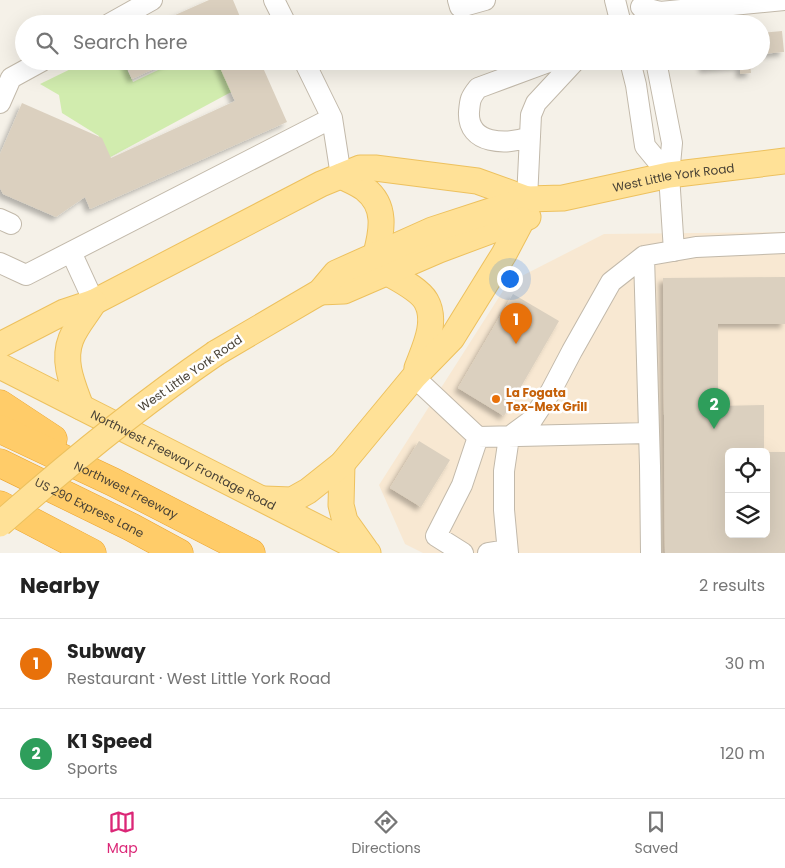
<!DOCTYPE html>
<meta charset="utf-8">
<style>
:root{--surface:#fff;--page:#f2f2f2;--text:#222;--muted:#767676;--line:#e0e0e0;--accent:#db2777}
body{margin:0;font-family:Poppins,sans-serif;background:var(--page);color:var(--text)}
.controls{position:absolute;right:15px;bottom:15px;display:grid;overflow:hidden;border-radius:8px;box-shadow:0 5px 20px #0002}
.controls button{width:45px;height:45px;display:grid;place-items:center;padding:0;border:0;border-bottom:1px solid var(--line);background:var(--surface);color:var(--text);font:25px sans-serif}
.you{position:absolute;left:509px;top:278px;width:18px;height:18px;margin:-12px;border:4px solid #fff;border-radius:50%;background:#1a73e8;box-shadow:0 0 0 8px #1a73e833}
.badge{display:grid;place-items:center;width:32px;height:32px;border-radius:50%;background:var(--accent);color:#fff;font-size:16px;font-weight:700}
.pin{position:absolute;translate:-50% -41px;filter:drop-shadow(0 1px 2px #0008)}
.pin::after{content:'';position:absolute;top:26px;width:18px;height:15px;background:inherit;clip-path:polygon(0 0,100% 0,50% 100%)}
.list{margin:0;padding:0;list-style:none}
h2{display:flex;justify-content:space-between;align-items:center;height:65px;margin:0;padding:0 20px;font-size:21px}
h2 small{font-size:16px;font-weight:400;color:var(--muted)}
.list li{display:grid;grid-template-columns:32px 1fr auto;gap:15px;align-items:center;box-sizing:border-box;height:90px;padding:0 20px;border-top:1px solid var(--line)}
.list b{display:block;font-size:19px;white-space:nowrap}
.list p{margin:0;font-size:16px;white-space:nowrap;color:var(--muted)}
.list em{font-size:16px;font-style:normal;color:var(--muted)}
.icon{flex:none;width:28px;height:28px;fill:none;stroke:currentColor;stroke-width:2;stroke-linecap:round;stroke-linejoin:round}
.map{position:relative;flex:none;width:785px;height:553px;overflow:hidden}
.search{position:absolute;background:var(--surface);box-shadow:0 5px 20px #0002;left:15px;right:15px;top:15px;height:55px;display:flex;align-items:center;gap:12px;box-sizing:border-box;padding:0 18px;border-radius:28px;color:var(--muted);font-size:19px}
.sheet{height:245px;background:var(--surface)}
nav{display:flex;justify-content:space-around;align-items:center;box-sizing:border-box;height:70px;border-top:1px solid var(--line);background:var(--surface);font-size:14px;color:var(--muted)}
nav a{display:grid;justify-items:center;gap:2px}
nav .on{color:var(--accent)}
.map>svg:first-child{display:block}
.commercial{fill:#f8e8d2;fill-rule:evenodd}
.green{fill:#d1ecae}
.building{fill:#dbd0bf;filter:url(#shadow)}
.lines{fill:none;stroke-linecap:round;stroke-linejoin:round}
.minor-casing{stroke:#c2b9aa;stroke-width:22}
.major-casing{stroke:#edc15e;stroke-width:27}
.highway-casing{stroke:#eaa32e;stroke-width:29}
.minor{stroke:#fff;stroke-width:20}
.major{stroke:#ffe197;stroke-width:25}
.highway{stroke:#ffcc69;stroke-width:28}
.major-bridge-casing{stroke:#edc15e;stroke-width:27;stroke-linecap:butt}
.major-bridge{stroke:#ffe197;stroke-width:25}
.food-dot{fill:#e8710a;stroke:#fff;stroke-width:2}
.labels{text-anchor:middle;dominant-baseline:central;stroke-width:5;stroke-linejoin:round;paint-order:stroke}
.street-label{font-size:12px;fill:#494236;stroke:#fff}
.food-label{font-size:12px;font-weight:bold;fill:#c56008;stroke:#fff;text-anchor:start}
</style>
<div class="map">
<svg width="785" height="553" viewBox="0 0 785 553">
<defs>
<filter id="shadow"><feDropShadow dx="-4" dy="4" stdDeviation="2.5" flood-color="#0004"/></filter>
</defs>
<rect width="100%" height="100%" fill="#f5f1e8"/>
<!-- commercial -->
<path class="commercial" d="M785 232V553H423L405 544 379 485 508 283 604 234ZM729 452H766V534H729Z"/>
<!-- green -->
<path class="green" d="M87 61H123L133 82 177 61H217L233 91 105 160 96 148 99 136 62 113 59 95 40 84Z"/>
<!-- building -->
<path class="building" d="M209 0H233L243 24H155Z
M759 20V24H730V22Z
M782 31 784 52 761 54V33Z
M124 61H171L132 79Z
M217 61H260L287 122 90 209 85 197 56 217 3 194 0 188V154L22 103 102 138 111 158 235 101Z
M703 61H756V63H750L751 73 740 74V66L703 69Z
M785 277V324H718V406L764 405V452H729V534H766V452H785V553H665L663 278Z
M513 294 559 321 504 416 458 388Z
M419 441 450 460 421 507 390 488Z"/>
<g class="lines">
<!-- minor casing -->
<g class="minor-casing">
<path id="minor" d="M274 0 286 24
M458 0 460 7 485 0
M615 0 621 24
M641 7 660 12 785 0
M109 24 152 0
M304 61 332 118 341 176
M630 61 636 85 645 146 669 175
M656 61 672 143 669 175 674 251
M0 103 11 78 42 61
M530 137C507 145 467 145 469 112 470 100 470 98 478 88L551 61
M527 199 531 115 536 103 575 61
M0 219 11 224
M71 252 94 302
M644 256 650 466 651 553
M0 263 26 275 332 118
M414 377 478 437 649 433
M463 553 436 536 462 485 478 437
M488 553 506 550
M508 553 504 510V471L509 437 532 420 551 391 572 351 611 282 644 256 696 247 785 243"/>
</g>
<!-- major casing -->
<g class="major-casing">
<g id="major">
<path d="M341 176C349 180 359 184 365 189 387 206 382 231 376 254"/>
<path d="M386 272C398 279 419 289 426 301 438 322 424 349 417 368"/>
<path d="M320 292 344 291 439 250 528 217"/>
<path d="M0 345 64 312 94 302 321 184 360 168H375L477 181 527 199"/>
<path id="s1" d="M216 353 320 292 336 273 432 230 527 199 563 198 669 175 785 161"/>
<path id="s2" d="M0 366 368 553"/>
<path d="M81 407C73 385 62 362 71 339 76 326 87 314 94 302"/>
<path d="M342 464 341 505 345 521 365 549"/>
<path d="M264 499 292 500 308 491 342 464 414 377 452 338 504 254 522 220"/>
</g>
</g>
<!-- highway casing -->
<g class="highway-casing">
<g id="highway">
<path d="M0 404 53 439"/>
<path id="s3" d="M0 429 113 482 251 553"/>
<path id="s4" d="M0 463 131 527 179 553"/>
<path d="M0 505 92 553"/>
</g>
</g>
<!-- minor -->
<use href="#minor" class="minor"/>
<!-- major -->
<use href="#major" class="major"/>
<!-- highway -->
<use href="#highway" class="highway"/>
<!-- major-bridge casing -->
<g class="major-bridge-casing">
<path id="major-bridge" d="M0 524C69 463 140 405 216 353"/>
</g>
<!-- major-bridge -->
<use href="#major-bridge" class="major-bridge"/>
</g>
<!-- markers -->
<circle class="food-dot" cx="496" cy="399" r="5"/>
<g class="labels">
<!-- street labels -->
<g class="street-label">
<text stroke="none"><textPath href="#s1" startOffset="499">West Little York Road</textPath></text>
<text transform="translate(190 373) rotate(-35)">West Little York Road</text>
<text stroke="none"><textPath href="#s2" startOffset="206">Northwest Freeway Frontage Road</textPath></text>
<text stroke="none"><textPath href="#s3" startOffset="140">Northwest Freeway</textPath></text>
<text stroke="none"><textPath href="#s4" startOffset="100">US 290 Express Lane</textPath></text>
</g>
<!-- food labels -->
<g class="food-label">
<text x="506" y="392">La Fogata<tspan x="506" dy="14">Tex-Mex Grill</tspan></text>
</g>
</g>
</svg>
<div class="controls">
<button><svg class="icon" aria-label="locate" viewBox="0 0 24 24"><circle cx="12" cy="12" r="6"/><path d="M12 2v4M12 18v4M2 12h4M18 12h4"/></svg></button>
<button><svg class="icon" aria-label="layers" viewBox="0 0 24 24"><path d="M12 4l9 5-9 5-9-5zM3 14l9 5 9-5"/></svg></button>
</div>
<div class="you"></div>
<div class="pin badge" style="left:516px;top:344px;background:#e8710a">1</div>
<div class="pin badge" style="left:714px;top:429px;background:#2e9e5b">2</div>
<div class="search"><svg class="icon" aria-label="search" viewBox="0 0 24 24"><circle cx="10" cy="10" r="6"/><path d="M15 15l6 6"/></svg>Search here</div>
</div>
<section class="sheet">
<h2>Nearby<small>2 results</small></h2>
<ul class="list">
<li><span class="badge" style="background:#e8710a">1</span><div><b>Subway</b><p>Restaurant · West Little York Road</p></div><em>30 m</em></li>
<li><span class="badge" style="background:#2e9e5b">2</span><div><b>K1 Speed</b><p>Sports</p></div><em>120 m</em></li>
</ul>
</section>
<nav>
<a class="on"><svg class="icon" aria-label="map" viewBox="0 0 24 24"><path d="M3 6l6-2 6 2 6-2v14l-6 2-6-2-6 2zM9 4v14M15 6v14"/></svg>Map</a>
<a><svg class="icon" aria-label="directions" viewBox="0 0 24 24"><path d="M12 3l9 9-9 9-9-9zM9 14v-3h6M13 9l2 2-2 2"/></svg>Directions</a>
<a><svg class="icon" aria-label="saved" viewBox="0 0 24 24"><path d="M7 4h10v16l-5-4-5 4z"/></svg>Saved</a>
</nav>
